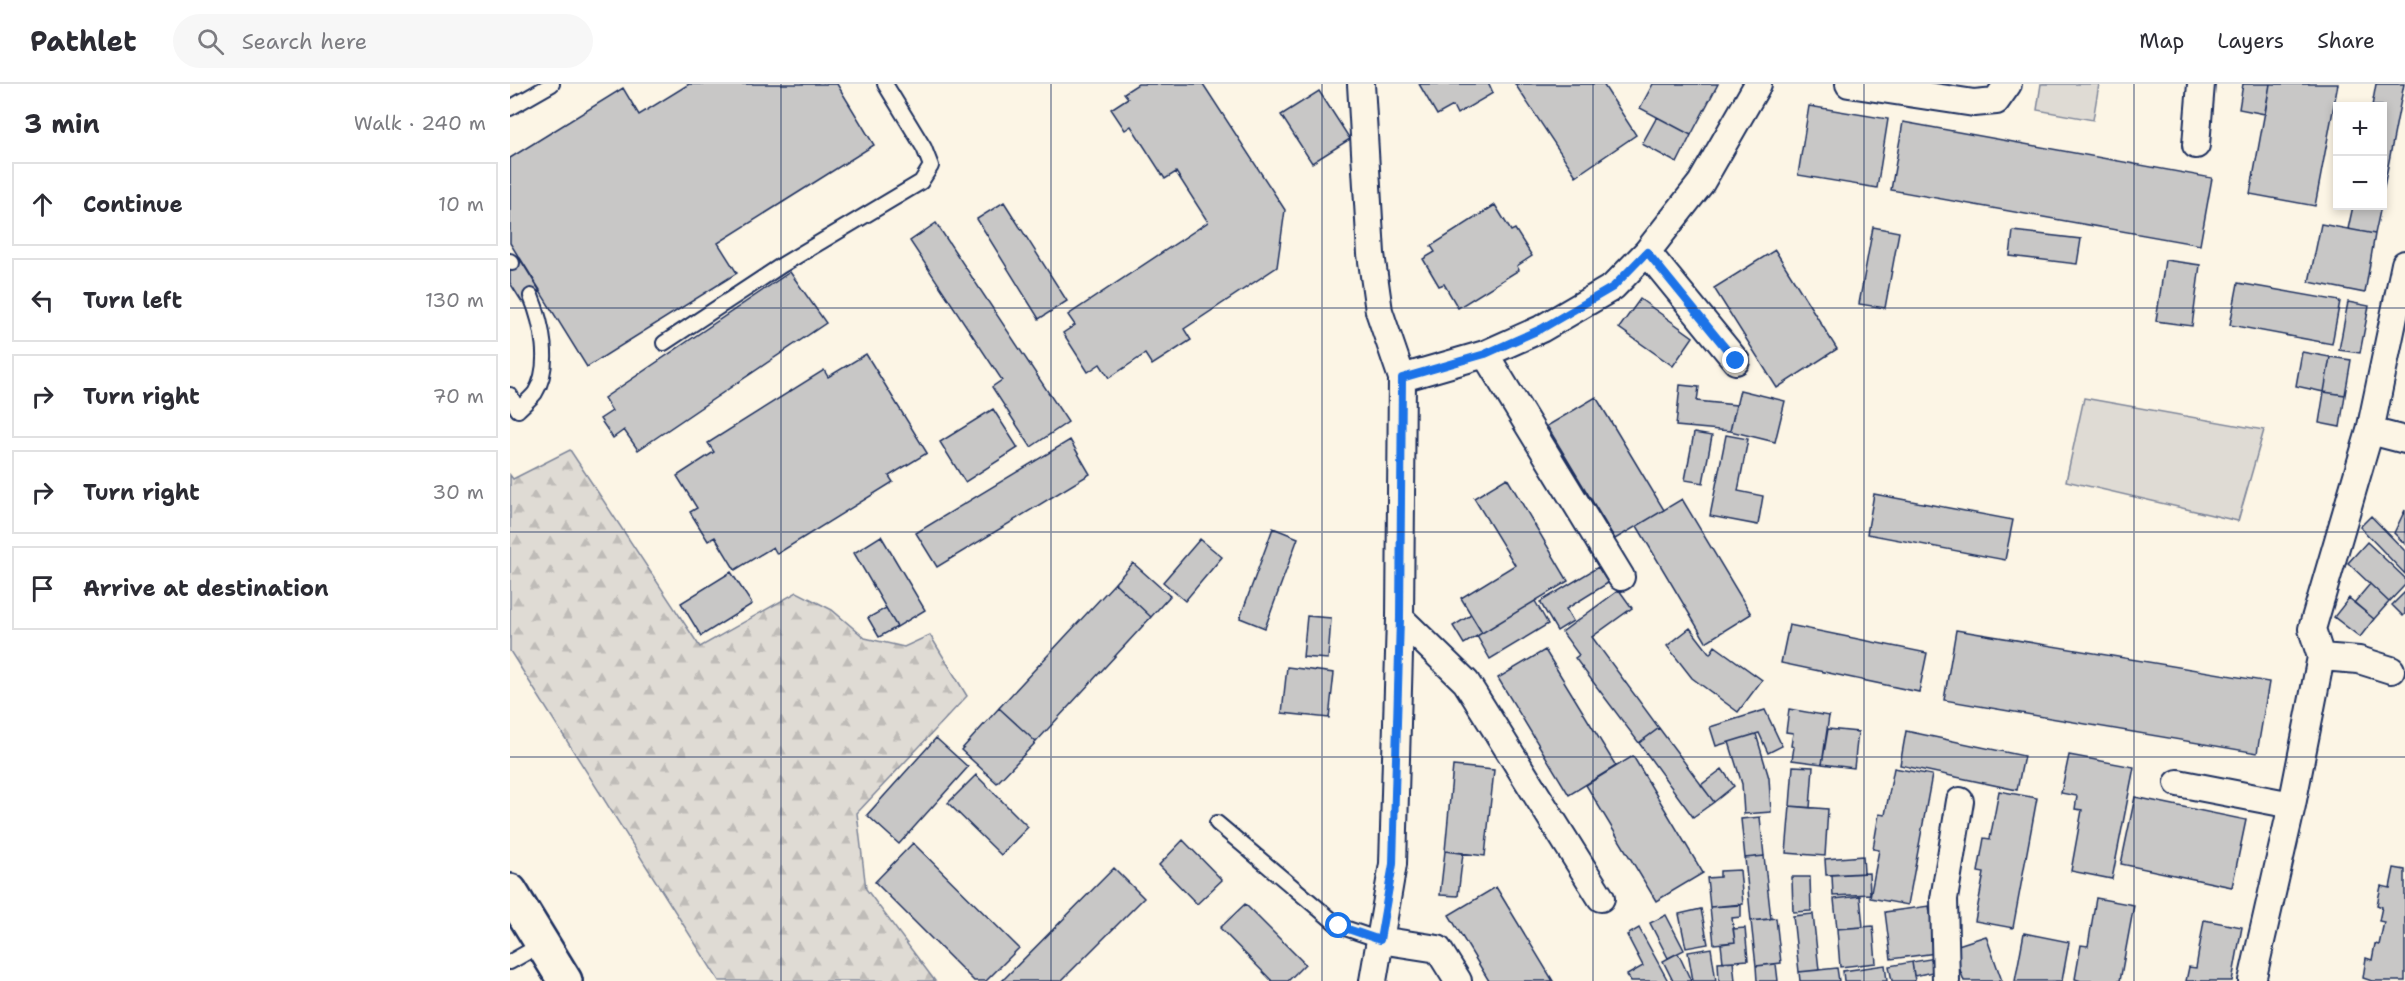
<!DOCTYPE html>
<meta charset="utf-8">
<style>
:root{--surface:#fff;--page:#f7f7f7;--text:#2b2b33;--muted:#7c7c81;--line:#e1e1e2}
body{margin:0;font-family:"Shantell Sans",sans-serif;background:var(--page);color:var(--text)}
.controls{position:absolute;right:18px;top:18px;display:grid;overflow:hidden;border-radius:0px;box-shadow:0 3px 9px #0003}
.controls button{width:54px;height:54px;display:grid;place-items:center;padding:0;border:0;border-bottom:2px solid var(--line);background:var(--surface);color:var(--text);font:30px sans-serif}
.stop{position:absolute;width:18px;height:18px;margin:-14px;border:4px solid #1a73e8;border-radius:50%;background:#fff}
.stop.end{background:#1a73e8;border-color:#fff;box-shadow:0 2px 6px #0008}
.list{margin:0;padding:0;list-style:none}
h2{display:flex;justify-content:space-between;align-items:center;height:78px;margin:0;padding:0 24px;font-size:26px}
h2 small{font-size:20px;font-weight:400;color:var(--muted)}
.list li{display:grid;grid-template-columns:39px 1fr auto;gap:18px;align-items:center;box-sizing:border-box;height:84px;margin:0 12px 12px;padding:0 12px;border:2px solid var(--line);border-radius:0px}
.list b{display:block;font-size:22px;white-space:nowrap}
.list em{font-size:20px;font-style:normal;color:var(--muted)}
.icon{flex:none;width:33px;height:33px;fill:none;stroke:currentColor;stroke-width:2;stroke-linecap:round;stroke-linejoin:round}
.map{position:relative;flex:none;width:1895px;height:897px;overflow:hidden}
header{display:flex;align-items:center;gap:36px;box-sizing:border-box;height:84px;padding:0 30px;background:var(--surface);border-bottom:2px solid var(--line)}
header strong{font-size:28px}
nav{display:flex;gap:33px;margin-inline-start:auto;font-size:21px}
.search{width:420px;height:54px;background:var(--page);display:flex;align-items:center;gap:15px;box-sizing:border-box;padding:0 21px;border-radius:33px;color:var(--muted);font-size:22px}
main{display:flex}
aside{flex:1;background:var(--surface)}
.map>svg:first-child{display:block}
.green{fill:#dfdbd4;stroke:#7d8599;stroke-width:1.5}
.forest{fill:url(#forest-firs);stroke:#7d8599;stroke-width:1.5}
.building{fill:#c8c7c6;stroke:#1b2f5e;stroke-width:1.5}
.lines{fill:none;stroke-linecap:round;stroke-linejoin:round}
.service-casing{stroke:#1b2f5e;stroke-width:18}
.minor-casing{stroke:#1b2f5e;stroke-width:30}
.secondary-casing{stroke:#1b2f5e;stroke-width:38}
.service{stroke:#fcf5e5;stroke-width:14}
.minor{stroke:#fcf5e5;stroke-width:26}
.secondary{stroke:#fcf5e5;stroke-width:33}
.route{stroke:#1a73e8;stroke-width:8}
.grid{fill:none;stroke:#1b2f5e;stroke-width:1.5;stroke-opacity:0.55}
</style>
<header>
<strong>Pathlet</strong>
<div class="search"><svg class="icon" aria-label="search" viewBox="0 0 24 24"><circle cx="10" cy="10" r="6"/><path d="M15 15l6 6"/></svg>Search here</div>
<nav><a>Map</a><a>Layers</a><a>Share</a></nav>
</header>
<main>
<aside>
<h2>3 min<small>Walk · 240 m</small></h2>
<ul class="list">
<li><svg class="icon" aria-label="ahead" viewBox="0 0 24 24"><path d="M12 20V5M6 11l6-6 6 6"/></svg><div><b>Continue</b></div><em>10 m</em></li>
<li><svg class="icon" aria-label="left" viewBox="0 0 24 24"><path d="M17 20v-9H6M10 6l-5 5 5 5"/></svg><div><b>Turn left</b></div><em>130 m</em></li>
<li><svg class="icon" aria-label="right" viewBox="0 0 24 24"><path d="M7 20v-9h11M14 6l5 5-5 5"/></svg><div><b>Turn right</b></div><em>70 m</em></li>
<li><svg class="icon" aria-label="right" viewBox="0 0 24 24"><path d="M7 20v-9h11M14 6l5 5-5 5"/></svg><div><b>Turn right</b></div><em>30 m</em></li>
<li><svg class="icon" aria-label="arrive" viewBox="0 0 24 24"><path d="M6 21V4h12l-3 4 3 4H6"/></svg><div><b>Arrive at destination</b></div></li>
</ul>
</aside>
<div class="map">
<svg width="1895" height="897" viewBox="0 0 1895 897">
<defs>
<pattern id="forest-firs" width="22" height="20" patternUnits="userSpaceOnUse" patternTransform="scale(1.5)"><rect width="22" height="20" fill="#dfdbd4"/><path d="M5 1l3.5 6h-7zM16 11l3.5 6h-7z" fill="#bfbcb8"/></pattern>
</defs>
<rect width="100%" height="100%" fill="#fcf5e5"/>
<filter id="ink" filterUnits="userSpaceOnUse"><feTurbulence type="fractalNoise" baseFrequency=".0167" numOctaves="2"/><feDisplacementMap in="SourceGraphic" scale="12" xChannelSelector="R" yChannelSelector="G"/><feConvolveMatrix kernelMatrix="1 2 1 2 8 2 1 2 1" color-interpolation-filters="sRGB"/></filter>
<g filter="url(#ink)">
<!-- green -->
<path class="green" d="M1531 0H1589L1583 36 1527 26Z
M1574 314 1754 346 1728 437 1556 397Z"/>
<!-- forest -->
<path class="forest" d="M60 366 190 563 287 508 322 526 355 554 394 563 420 551 457 612 347 729 356 805 425 897H209L0 567V391L3 395Z"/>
<!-- building -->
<path class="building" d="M179 0H327L364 61 208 159 227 189 77 283 0 159V74L113 4 129 31Z
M628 0H693L775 126 767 183 674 245 681 256 642 281 635 270 599 294 590 280 578 288 553 249 565 241 558 231 698 138 666 88 655 95 621 42 615 46 601 25 618 14 614 9Z
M909 0H979L983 9 947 30 943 22 927 31Z
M1005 0H1093L1126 51 1066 92Z
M1143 0H1208L1181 51 1130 24Z
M1733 0H1760L1755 30 1729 25Z
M1760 0H1828L1805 122 1740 110Z
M1866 0H1894L1872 113V22H1862Z
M809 7 840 55 802 79 771 31Z
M1299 22 1378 35 1367 104 1288 91Z
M1147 33 1181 51 1167 79 1132 60Z
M1393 38 1702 94 1690 161 1381 106Z
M494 118 557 217 529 235 467 135Z
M985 121 1001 147 1005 145 1022 172 1007 182 1009 186 948 224 934 200 929 202 913 175 925 168 921 162Z
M1843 122H1871L1865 150 1838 145Z
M426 139 558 338 521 363 482 303 492 296 400 157Z
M1811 140 1865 150 1855 209 1799 198Z
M1363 143 1389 148 1375 224 1349 220Z
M1503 147 1571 155 1567 180 1500 172Z
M1265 166 1327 265 1267 304 1204 204Z
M10 174 30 206 12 218 0 199V181Z
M1655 176 1690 181 1682 242 1646 237Z
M280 188 316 239 128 366 114 346 103 354 90 335 102 327 94 314Z
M1728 199 1830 217 1822 260 1720 241Z
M1130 215 1183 253 1163 282 1109 244Z
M1838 218 1859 222 1850 269 1829 266Z
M1792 268 1820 273 1814 308 1786 302Z
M356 270 417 369 379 392 383 398 267 470 263 463 225 486 205 453 198 457 180 428 187 424 167 392 204 368 198 359 314 286 318 293Z
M1820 273 1841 276 1835 311 1814 308Z
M1170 301 1189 303 1187 317 1226 321 1220 347 1166 342Z
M1230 306 1275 317 1265 358 1220 347Z
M1814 308 1835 311 1830 343 1809 339Z
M1086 313 1154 426 1105 455 1037 342Z
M483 325 508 364 455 398 430 358Z
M1184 349 1202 352 1193 399 1175 396Z
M1216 351 1238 355 1228 407 1253 412 1248 441 1200 432Z
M560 356 580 390 427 483 406 449Z
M997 394 1058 497 972 549 951 514 1005 481 964 414Z
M1364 410 1503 436 1495 476 1357 450Z
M1172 415 1241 530 1196 558 1127 442Z
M1895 426V460L1884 449Z
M1861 432 1895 467V490L1850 443Z
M763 444 788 454 755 544 730 534Z
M371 452 415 526 387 543 344 469Z
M690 455 712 473 675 517 653 498Z
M1857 458 1895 494V501L1879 518 1838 479Z
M623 479 660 512 641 533 605 499Z
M1088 483 1098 499 1056 525 1063 537 1047 547 1030 518Z
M221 488 242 520 191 552 171 519Z
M605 499 641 533 526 658 489 624Z
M1860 500 1879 518 1864 535 1844 519Z
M1109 506 1122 524 1082 553 1149 644 1129 659 1065 574 1069 571 1052 548Z
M1895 508V530L1893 532 1882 521Z
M1839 514 1864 535 1850 553 1824 533Z
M1025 517 1038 540 980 575 967 552Z
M376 524 387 543 369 553 358 534Z
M961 531 972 549 954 560 943 542Z
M797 532 821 534 818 575 793 573Z
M1279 541 1417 569 1409 608 1271 579Z
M1180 544 1200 570 1205 562 1252 596 1228 628 1182 594 1157 562Z
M1446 546 1759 598 1747 669 1434 616Z
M1035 566 1106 682 1059 711 988 594Z
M777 583 824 589 819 634 772 629Z
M489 624 526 658 487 699 451 666Z
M1279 625 1319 632 1312 680 1282 676 1284 663 1281 662 1283 649 1276 648Z
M1255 626 1272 662 1258 669 1249 649 1206 662 1200 643Z
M1149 644 1204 718 1183 733 1129 659Z
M1318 645 1348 648 1344 684 1312 680Z
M1396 647 1514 672 1507 706 1390 681Z
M1246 650 1259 694 1261 728 1234 730 1232 700 1219 658Z
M426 654 458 683 389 760 357 731Z
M1559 671 1624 683 1602 795 1561 787 1572 726 1565 725 1567 712 1551 709Z
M1123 672 1193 789 1146 817 1076 701Z
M943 682 984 686 975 772 935 767Z
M1283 682 1303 683 1300 724 1280 722Z
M1384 684 1422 691 1398 821 1360 814 1369 766 1363 765 1369 730 1375 731Z
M1212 685 1224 702 1204 718 1191 701Z
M466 691 518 743 491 771 438 719Z
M1489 707 1527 714 1503 844 1465 837 1474 789 1468 788 1474 754 1480 755Z
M1625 713 1736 736 1722 803 1611 780Z
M1280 722 1318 725 1315 772 1276 769Z
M1250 733 1254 772 1235 774 1231 735Z
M673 756 712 796 687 820 649 781Z
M403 759 509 864 476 897H464L365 798Z
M935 767 953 769 948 812 930 811Z
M1254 772 1261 835 1241 837 1235 774Z
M1353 772 1354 789 1316 791 1315 775Z
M604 784 634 814 551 897H492Z
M1884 784 1895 786V897H1862L1853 894 1856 874 1862 876 1865 860 1869 861 1874 838 1869 837 1872 823 1867 821 1871 802 1880 804Z
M1230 786 1233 820 1200 823 1197 794 1210 793V787Z
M1359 789 1360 810 1323 812 1322 791Z
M1282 793H1300L1301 827 1283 828Z
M986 803 1043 897H979L939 831Z
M1350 812 1353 843 1327 845 1324 815Z
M1586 814 1624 821 1610 897H1571L1565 895 1571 861 1578 862Z
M735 820 795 880 778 897H762L710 844Z
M1231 821V833L1222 834 1225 858 1204 860 1200 823Z
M1419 822 1426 869 1381 875 1375 828Z
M1191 825 1198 860 1176 864 1169 830Z
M1303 830 1309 886 1289 888 1283 832Z
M1156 831 1174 866 1158 874 1140 839Z
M1266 834 1271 879 1246 882 1241 837Z
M1694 836 1732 843 1722 897H1676L1679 883 1686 884Z
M1363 842 1366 879 1330 883 1327 845Z
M1129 844 1158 897H1121L1117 891 1133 882 1117 851Z
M1235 844 1238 876 1213 878 1211 860 1225 858 1223 845Z
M1514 849 1559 858 1552 897H1505Z
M1476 852 1492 897H1454L1442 863Z
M1201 864 1206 897H1183L1178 868Z
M1168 869 1181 897H1163L1153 877Z
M1425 874 1427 887 1404 892 1402 878Z
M1223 877 1225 897H1209L1208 878Z
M1402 878 1405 897H1382L1379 882Z
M1266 880 1268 897H1247L1246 882Z
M1375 881 1377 897H1334L1333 887Z
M1327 884 1329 897H1290L1289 888Z"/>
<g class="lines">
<!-- service casing -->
<g class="service-casing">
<path id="service" d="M0 24 42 0
M0 177 2 179
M154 259 272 181 411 98 421 82 414 64 375 0
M0 311 8 326C14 320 20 315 25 309 42 282 32 239 21 212
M707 739 829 842 870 856
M0 878 32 860"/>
</g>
<!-- minor casing -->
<g class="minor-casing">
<path id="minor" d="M851 0 861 170 869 227 892 294
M1339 0 1464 19 1486 17 1498 0
M1686 61 1691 0
M1137 168 1226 277
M975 270 1111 493
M1860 347 1895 356
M890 534 956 598 1091 814
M1811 573 1849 576 1881 586
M1668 699 1782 721
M870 856 928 865 948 897
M863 897 883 780 890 534 892 294 975 270 1031 245 1103 203 1137 168 1191 99 1248 0
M1436 897 1434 815 1450 717
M1742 897 1782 721 1811 573 1802 545 1860 347 1895 180"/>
</g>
<!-- secondary casing -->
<g class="secondary-casing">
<path id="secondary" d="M0 807 55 897"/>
</g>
<!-- service -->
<use href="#service" class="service"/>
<!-- minor -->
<use href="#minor" class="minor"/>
<!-- secondary -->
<use href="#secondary" class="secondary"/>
</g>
</g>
<g class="lines" filter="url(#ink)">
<!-- route -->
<path class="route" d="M829 842 870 856 883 780 890 534 892 294 975 270 1031 245 1103 203 1137 168 1226 277"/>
</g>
<!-- grid -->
<path class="grid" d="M271 0V897M541 0V897M812 0V897M1083 0V897M1354 0V897M1624 0V897M0 224H1895M0 448H1895M0 673H1895"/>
</svg>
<div class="controls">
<button>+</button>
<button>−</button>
</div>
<div class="stop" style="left:829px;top:842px"></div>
<div class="stop end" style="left:1226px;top:277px"></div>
</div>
</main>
